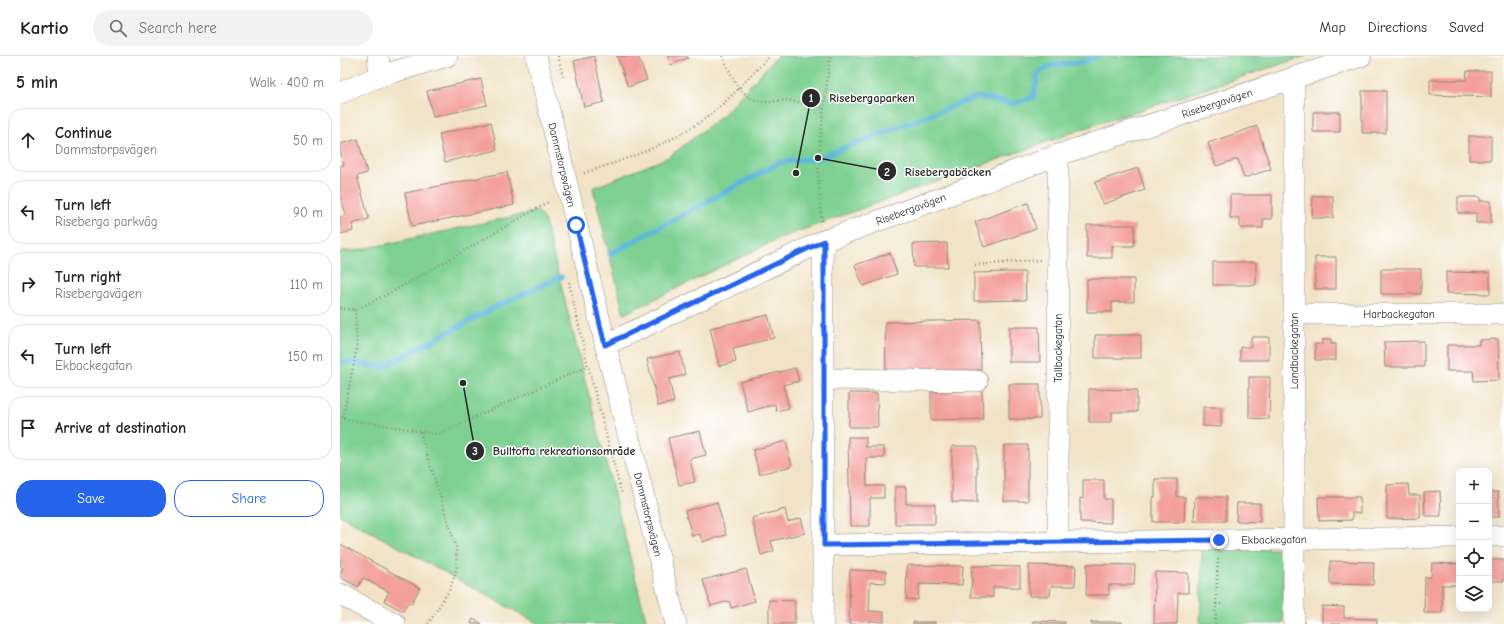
<!DOCTYPE html>
<meta charset="utf-8">
<style>
:root{--surface:#fff;--page:#f2f2f2;--text:#222;--muted:#767676;--line:#e0e0e0;--accent:#2563eb}
body{margin:0;font-family:"Comic Neue",sans-serif;background:var(--page);color:var(--text)}
.controls{position:absolute;right:12px;bottom:12px;display:grid;overflow:hidden;border-radius:8px;box-shadow:0 4px 16px #0002}
.controls button{width:36px;height:36px;display:grid;place-items:center;padding:0;border:0;border-bottom:1px solid var(--line);background:var(--surface);color:var(--text);font:20px sans-serif}
.stop{position:absolute;width:12px;height:12px;margin:-9px;border:3px solid #2563eb;border-radius:50%;background:#fff}
.stop.end{background:#2563eb;border-color:#fff;box-shadow:0 1px 4px #0008}
.list{margin:0;padding:0;list-style:none}
h2{display:flex;justify-content:space-between;align-items:center;height:52px;margin:0;padding:0 16px;font-size:17px}
h2 small{font-size:13px;font-weight:400;color:var(--muted)}
.list li{display:grid;grid-template-columns:26px 1fr auto;gap:12px;align-items:center;box-sizing:border-box;height:64px;margin:0 8px 8px;padding:0 8px;border:1px solid var(--line);border-radius:16px}
.list b{display:block;font-size:15px;white-space:nowrap}
.list p{margin:0;font-size:13px;white-space:nowrap;color:var(--muted)}
.list em{font-size:13px;font-style:normal;color:var(--muted)}
.actions{display:flex;gap:8px;padding:12px 16px}
.actions a{flex:1;padding:9px 0;border:1px solid var(--accent);border-radius:16px;text-align:center;font-size:14px;color:var(--accent)}
.actions .main{background:var(--accent);color:#fff}
.icon{flex:none;width:22px;height:22px;fill:none;stroke:currentColor;stroke-width:2;stroke-linecap:round;stroke-linejoin:round}
.map{position:relative;flex:none;width:1164px;height:568px;overflow:hidden}
header{display:flex;align-items:center;gap:24px;box-sizing:border-box;height:56px;padding:0 20px;background:var(--surface);border-bottom:1px solid var(--line)}
header strong{font-size:19px}
nav{display:flex;gap:22px;margin-inline-start:auto;font-size:14px}
.search{width:280px;height:36px;background:var(--page);display:flex;align-items:center;gap:10px;box-sizing:border-box;padding:0 14px;border-radius:22px;color:var(--muted);font-size:15px}
main{display:flex}
aside{flex:1;background:var(--surface)}
.map>svg:first-child{display:block}
.green{fill:#7dd092;stroke:#547e5e}
.lines{fill:none;stroke-linecap:round;stroke-linejoin:round}
.stream{stroke:#5db7db;stroke-width:5.5}
.building{fill:#f39f9c}
.minor-casing{stroke:#8e8779;stroke-width:22}
.path{stroke:#8e8779;stroke-width:2.5;stroke-dasharray:1 3;stroke-linecap:butt}
.minor{stroke:#fff;stroke-width:21}
.route{stroke:#2563eb;stroke-width:5}
.labels{text-anchor:middle;dominant-baseline:central;stroke-width:3;stroke-linejoin:round;paint-order:stroke}
.street-label{font-size:11px;fill:#2b2b2b;stroke:#fff}
.leader{fill:none;stroke:#2b2b2b;stroke-width:1.5}
.callout-dot{fill:#2b2b2b;stroke:#fff;stroke-width:1.5}
.mark-label{font-size:12px;text-anchor:middle;font-weight:bold;fill:#fff}
.callout-label{font-size:12px;text-anchor:middle;font-weight:bold;fill:#2b2b2b;stroke:#fff;stroke-width:3;stroke-linejoin:round;paint-order:stroke}
</style>
<header>
<strong>Kartio</strong>
<div class="search"><svg class="icon" aria-label="search" viewBox="0 0 24 24"><circle cx="10" cy="10" r="6"/><path d="M15 15l6 6"/></svg>Search here</div>
<nav><a>Map</a><a>Directions</a><a>Saved</a></nav>
</header>
<main>
<aside>
<h2>5 min<small>Walk · 400 m</small></h2>
<ul class="list">
<li><svg class="icon" aria-label="ahead" viewBox="0 0 24 24"><path d="M12 20V5M6 11l6-6 6 6"/></svg><div><b>Continue</b><p>Dammstorpsvägen</p></div><em>50 m</em></li>
<li><svg class="icon" aria-label="left" viewBox="0 0 24 24"><path d="M17 20v-9H6M10 6l-5 5 5 5"/></svg><div><b>Turn left</b><p>Riseberga parkväg</p></div><em>90 m</em></li>
<li><svg class="icon" aria-label="right" viewBox="0 0 24 24"><path d="M7 20v-9h11M14 6l5 5-5 5"/></svg><div><b>Turn right</b><p>Risebergavägen</p></div><em>110 m</em></li>
<li><svg class="icon" aria-label="left" viewBox="0 0 24 24"><path d="M17 20v-9H6M10 6l-5 5 5 5"/></svg><div><b>Turn left</b><p>Ekbackegatan</p></div><em>150 m</em></li>
<li><svg class="icon" aria-label="arrive" viewBox="0 0 24 24"><path d="M6 21V4h12l-3 4 3 4H6"/></svg><div><b>Arrive at destination</b></div></li>
</ul>
<div class="actions"><a class="main">Save</a><a>Share</a></div>
</aside>
<div class="map">
<svg width="1164" height="568" viewBox="0 0 1164 568">
<rect width="100%" height="100%" fill="#fff"/>
<filter id="ink" filterUnits="userSpaceOnUse"><feTurbulence type="fractalNoise" baseFrequency=".025" numOctaves="2"/><feDisplacementMap in="SourceGraphic" scale="8" xChannelSelector="R" yChannelSelector="G"/><feConvolveMatrix kernelMatrix="1 2 1 2 8 2 1 2 1" color-interpolation-filters="sRGB"/></filter>
<filter id="wash" filterUnits="userSpaceOnUse"><feTurbulence type="fractalNoise" baseFrequency=".012" numOctaves="4" result="noise"/><feDisplacementMap in="SourceGraphic" scale="16" xChannelSelector="R" yChannelSelector="G"/><feGaussianBlur stdDeviation="0.9" result="paint"/><feColorMatrix in="noise" values="0 0 0 0 0 0 0 0 0 0 0 0 0 0 0 0 0 1.4 0 .05"/><feComposite in="paint" operator="in"/></filter>
<g filter="url(#wash)">
<rect width="100%" height="100%" fill="#f2e3c7"/>
<!-- green -->
<path class="green" d="M437 0H966L751 70 440 182 284 258 253 132 329 101 384 58Z
M198 155 205 166 307 568H199L0 459V195H14Z
M862 493H943V568H860Z"/>
<g class="lines">
<!-- stream -->
<path class="stream" d="M270 198 441 106 478 102 637 41 673 48 693 41 698 18 709 10 744 6 757 0
M0 305 43 311 159 249 221 221"/>
</g>
<g id="blocks">
<!-- building -->
<path class="building" d="M254 0 264 46 244 51 234 5Z
M277 0H298L307 24 288 31Z
M327 0H347L348 2 331 9Z
M1127 15H1151V41L1090 39V24H1126Z
M141 23 147 49 93 61 87 35Z
M1022 35H1046V77H1022Z
M973 56H1000V76H973Z
M151 66 157 94 105 106 99 78Z
M917 70 931 113 904 122 898 103 876 110 868 87Z
M1129 80H1151V104H1129Z
M18 83 27 117 17 120 29 163 12 168 13 175 0 178V161L6 159 0 137V110L4 109 0 95V88Z
M798 112 805 134 763 148 755 126Z
M167 116 174 149 72 170 65 137Z
M890 139H932V163H923V172H900V162H890Z
M973 140H993V162H972Z
M1118 141H1140V145H1151V167H1136V157H1118Z
M688 147 696 173 644 191 635 166Z
M747 169H795L794 190H772V202H747Z
M607 187 608 211H574L573 188Z
M550 197 557 218 523 230 515 209Z
M975 201H996V233H975Z
M873 206H916V229H873Z
M1041 213H1081V238H1041Z
M668 216H685L686 244 634 245V217Z
M1106 216 1150 217V238L1106 237Z
M747 223H794V246H772V256H747Z
M428 259 434 282 393 292 396 306 379 310 370 272Z
M640 264 641 314 546 315 545 266Z
M669 271H699L700 306H669Z
M755 279H801V302H755Z
M911 281H929V304H900V291H911Z
M991 283V288H996V304H975V288H983L982 284Z
M1158 283 1159 324 1134 325 1133 315H1107V289H1139V284Z
M1084 285V311H1045L1044 286Z
M340 296 345 319 329 323 334 346 318 350 307 303Z
M455 312 459 325 443 329 449 352 436 355 435 348 408 356 400 326Z
M909 321H930L929 363 909 362Z
M669 328H700V363H669Z
M749 333 797 334V356H772V366H749Z
M642 335 643 363 591 364V336Z
M509 337H537L538 371H509Z
M863 351H881V371L863 370Z
M360 375 366 399 350 403 355 426 339 429 328 382Z
M508 381H526V391H544V402H526L527 430H544V442H530V470H510Z
M446 385 452 410 419 418 413 394Z
M664 389H688V445H664Z
M612 390H637V447L612 446Z
M815 423H837V441H845L844 466H813V441H815Z
M743 424H764V443H771V467L740 466V442L743 443Z
M1068 428 1069 439H1080V462L1047 463V429Z
M555 431H566V448H595V468H555Z
M1100 435 1101 460H1085L1084 436Z
M1149 436H1158L1159 461H1149Z
M855 441H886V465H854Z
M978 441H1020V457H1012V464L979 465Z
M377 446 386 479 362 486 360 478 352 480 345 455Z
M897 447H920V466L896 465Z
M445 453 448 466 461 462 465 477 431 485 434 495 421 499 412 462Z
M0 488 80 532 71 548 68 546 63 555 44 545 49 536 23 522 18 531 0 521V518L3 512 0 510Z
M1149 504H1164V525H1149Z
M990 505 1034 506 1033 529 990 528Z
M1092 507 1119 508V529H1102V557H1084L1085 521H1091Z
M747 508 795 509 794 529H769V539H746Z
M567 509 623 510 622 529 579 528 578 544 566 543Z
M689 509 736 510 735 530H711L710 540H689Z
M632 510 680 511V531H653V541H631Z
M406 513 415 545 391 552 389 545 371 550 363 524Z
M510 514 546 515V527L530 526 529 555 544 556V566L529 565V568H509Z
M815 516 848 517V537H838L837 568H814Z
M429 544 455 545V568H429Z
M982 550 1004 551V562L1037 563V568H982Z
M133 563 142 568H131Z
M693 565 725 566V568H693Z
M573 566H595V568H573Z
M751 566H782V568H751Z"/>
</g>
</g>
<g filter="url(#ink)">
<use href="#blocks" fill-opacity="0" stroke="#8e8779" stroke-width="1"/>
<g class="lines">
<!-- minor casing -->
<g class="minor-casing">
<g id="minor">
<path d="M38 0 40 20"/>
<path id="s1" d="M196 0 269 303 336 568"/>
<path d="M0 37 40 20 107 0"/>
<path id="s2" d="M954 258H1164"/>
<path id="s3" d="M265 289 483 185 718 99 1021 0"/>
<path d="M484 323 637 325"/>
<path d="M1149 480H1164"/>
<path d="M718 486V99"/>
<path id="s4" d="M484 489 1119 481"/>
<path d="M0 538 55 568"/>
<path d="M483 568V185"/>
<path d="M954 568V22"/>
</g>
</g>
<!-- path -->
<path class="path" d="M218 0 223 21
M382 0 398 32 412 43 423 46 447 44 484 52
M244 117C290 102 332 88 371 58 392 41 411 19 430 0
M482 165 478 118 480 85 490 0
M635 209 700 204
M229 226 248 310 282 439
M0 252 15 254
M3 361 17 292 15 254 56 234 210 145
M0 362 98 378 248 310
M80 376 116 491 117 512 110 533 88 568
M876 548H883
M875 568 878 503"/>
<!-- minor -->
<use href="#minor" class="minor"/>
</g>
</g>
<g class="lines" filter="url(#ink)">
<!-- route -->
<path class="route" d="M236 169 265 289 484 185V489L879 484"/>
</g>
<g class="labels">
<!-- street labels -->
<g class="street-label">
<text stroke="none"><textPath href="#s3" startOffset="659">Risebergavägen</textPath></text>
<text stroke="none"><textPath href="#s1" startOffset="112">Dammstorpsvägen</textPath></text>
<text stroke="none"><textPath href="#s3" startOffset="335">Risebergavägen</textPath></text>
<text stroke="none"><textPath href="#s2" startOffset="105">Harbackegatan</textPath></text>
<text transform="translate(718 292) rotate(-90)">Tallbackegatan</text>
<text transform="translate(954 295) rotate(-90)">Landbackegatan</text>
<text stroke="none"><textPath href="#s1" startOffset="472">Dammstorpsvägen</textPath></text>
<text stroke="none"><textPath href="#s4" startOffset="450">Ekbackegatan</textPath></text>
</g>
</g>
<!-- callouts -->
<path class="leader" d="M456 117L471 42M478 102L547 115M123 327L135 395"/>
<g class="callout-dot">
<circle cx="456" cy="117" r="4"/>
<circle cx="478" cy="102" r="4"/>
<circle cx="123" cy="327" r="4"/>
<circle cx="471" cy="42" r="10"/>
<circle cx="547" cy="115" r="10"/>
<circle cx="135" cy="395" r="10"/>
</g>
<g class="mark-label">
<text x="471" y="46">1</text>
<text x="547" y="120">2</text>
<text x="135" y="399">3</text>
</g>
<g class="callout-label">
<text x="532" y="46">Risebergaparken</text>
<text x="608" y="120">Risebergabäcken</text>
<text x="224" y="399">Bulltofta rekreationsområde</text>
</g>
</svg>
<div class="controls">
<button>+</button>
<button>−</button>
<button><svg class="icon" aria-label="locate" viewBox="0 0 24 24"><circle cx="12" cy="12" r="6"/><path d="M12 2v4M12 18v4M2 12h4M18 12h4"/></svg></button>
<button><svg class="icon" aria-label="layers" viewBox="0 0 24 24"><path d="M12 4l9 5-9 5-9-5zM3 14l9 5 9-5"/></svg></button>
</div>
<div class="stop" style="left:236px;top:169px"></div>
<div class="stop end" style="left:879px;top:484px"></div>
</div>
</main>
